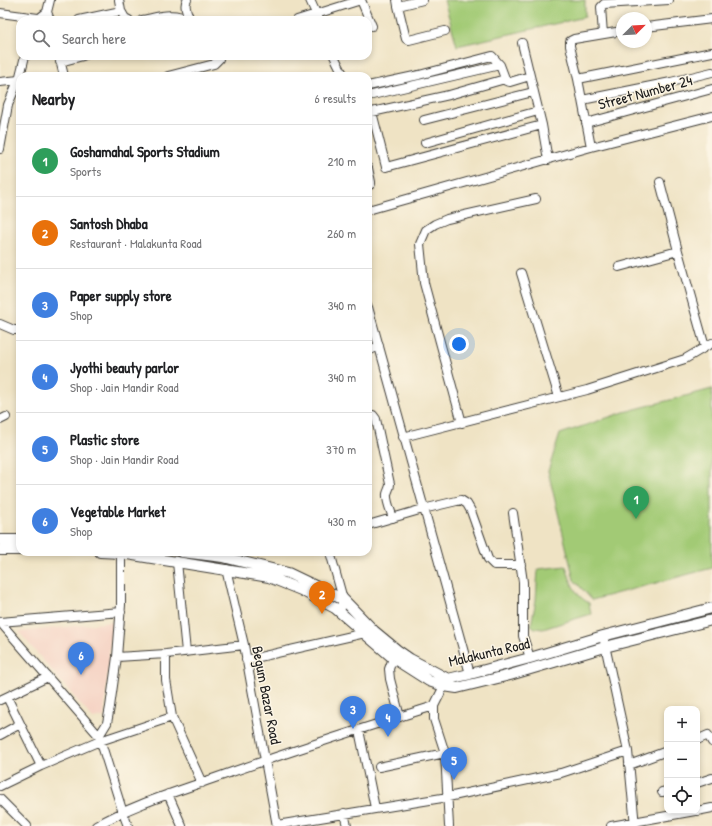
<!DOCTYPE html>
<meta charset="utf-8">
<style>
:root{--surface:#fff;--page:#f2f2f2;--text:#202124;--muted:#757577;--line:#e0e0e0;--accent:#2563eb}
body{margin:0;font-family:"Patrick Hand",sans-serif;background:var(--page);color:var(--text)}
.controls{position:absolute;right:12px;bottom:12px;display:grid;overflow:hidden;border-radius:8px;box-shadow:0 2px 6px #0003}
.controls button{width:36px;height:36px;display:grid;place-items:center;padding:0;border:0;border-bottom:1px solid var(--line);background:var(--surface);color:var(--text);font:20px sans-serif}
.compass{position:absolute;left:616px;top:12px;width:36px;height:36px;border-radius:50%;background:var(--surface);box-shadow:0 2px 6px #0003;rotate:66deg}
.you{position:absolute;left:459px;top:344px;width:14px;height:14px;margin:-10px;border:3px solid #fff;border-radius:50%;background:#1a73e8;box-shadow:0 0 0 6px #1a73e833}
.badge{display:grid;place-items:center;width:26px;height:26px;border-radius:50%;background:var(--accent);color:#fff;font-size:13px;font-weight:700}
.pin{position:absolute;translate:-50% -33px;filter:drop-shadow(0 1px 2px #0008)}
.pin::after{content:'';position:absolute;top:21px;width:14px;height:12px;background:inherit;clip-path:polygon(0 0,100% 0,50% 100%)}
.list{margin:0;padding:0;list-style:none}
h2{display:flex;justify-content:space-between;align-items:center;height:52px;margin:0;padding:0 16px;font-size:17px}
h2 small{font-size:13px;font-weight:400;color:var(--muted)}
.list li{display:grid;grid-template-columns:26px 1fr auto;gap:12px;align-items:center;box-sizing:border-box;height:72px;padding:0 16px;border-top:1px solid var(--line)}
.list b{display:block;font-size:15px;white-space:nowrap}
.list p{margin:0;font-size:13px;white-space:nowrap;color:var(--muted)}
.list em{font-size:13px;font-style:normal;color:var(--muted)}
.icon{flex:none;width:22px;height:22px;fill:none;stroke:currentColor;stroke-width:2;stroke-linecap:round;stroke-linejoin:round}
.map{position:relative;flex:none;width:712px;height:826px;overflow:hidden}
.search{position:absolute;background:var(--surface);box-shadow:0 2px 6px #0003;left:16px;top:16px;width:356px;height:44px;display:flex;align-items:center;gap:10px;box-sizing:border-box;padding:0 14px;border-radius:12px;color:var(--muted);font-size:15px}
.panel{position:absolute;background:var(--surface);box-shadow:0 2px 6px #0003;left:16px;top:72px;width:356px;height:484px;border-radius:12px}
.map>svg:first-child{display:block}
.built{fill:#f5d2c3}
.green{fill:#a2ca75;stroke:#5f7348}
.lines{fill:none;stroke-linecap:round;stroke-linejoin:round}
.minor-casing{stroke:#3c3a35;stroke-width:10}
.major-casing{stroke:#3c3a35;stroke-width:12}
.minor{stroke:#fff;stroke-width:8}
.major{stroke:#fff;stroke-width:10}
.labels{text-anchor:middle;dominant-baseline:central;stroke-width:3;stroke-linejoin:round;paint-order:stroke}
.street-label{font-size:15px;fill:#1c1c1c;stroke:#fcf5e5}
</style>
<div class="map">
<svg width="712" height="826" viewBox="0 0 712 826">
<rect width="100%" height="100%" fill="#fcf5e5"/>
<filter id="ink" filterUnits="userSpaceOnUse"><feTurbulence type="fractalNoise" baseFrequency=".025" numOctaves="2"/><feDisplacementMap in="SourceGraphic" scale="8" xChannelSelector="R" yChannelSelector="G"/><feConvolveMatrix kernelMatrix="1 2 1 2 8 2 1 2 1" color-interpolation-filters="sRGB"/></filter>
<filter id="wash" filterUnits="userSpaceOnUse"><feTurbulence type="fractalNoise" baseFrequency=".012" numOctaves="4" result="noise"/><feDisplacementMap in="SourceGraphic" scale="16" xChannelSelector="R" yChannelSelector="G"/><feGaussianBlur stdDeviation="0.9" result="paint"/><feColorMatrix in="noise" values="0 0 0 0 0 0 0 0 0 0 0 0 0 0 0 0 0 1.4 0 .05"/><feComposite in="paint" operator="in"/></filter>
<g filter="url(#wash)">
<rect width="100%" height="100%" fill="#efe3c4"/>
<!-- built -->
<path class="built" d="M112 622 104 717 93 719 19 632Z"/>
<!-- green -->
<path class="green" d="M444 0H585V17L457 46Z
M712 389V568L592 600 574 580 548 471 560 434 624 412Z
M566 566C571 582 574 595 589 603L591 614 543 629 535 628 531 625 536 600 538 569Z"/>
</g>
<g filter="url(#ink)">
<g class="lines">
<!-- minor casing -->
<g class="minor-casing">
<path id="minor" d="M119 0 121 11
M187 0C183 6 188 14 190 20
M310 0 319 20
M361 0 372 26
M397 0 398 6 423 0
M398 6 405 35 406 39 409 40 445 31
M47 12 50 0
M47 12 50 20
M0 13 38 18
M37 20 47 12
M79 20 121 11 125 18 129 20
M142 20C158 17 174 11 188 20
M297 20 361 0
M646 27 712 19
M603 34 601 7 604 4 669 0
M522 43 542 125 548 160
M59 56 64 76
M334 56 344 76
M60 62 83 56
M20 76 25 56
M168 76 214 64 219 59V56
M505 79 449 95 372 112 386 167 542 125
M578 79 712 52
M0 82 19 80
M368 86 419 75 492 56 500 65 506 81 510 82 530 76
M368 96 500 65
M582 100 671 82 712 72
M424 120 533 92
M586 123 712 89
M425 143 538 111
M591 147 578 79 570 46V41L574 39 622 31
M0 149 8 105 20 76
M368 168 371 182V184L368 186
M660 182 678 251 705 347
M368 210 591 147 712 116
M619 267 678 251
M521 273 559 397
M368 307 470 674
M0 324 14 330H20
M368 351 379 346
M368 416 373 415 376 419 390 484C390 488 388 490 387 494 386 501 391 511 393 518
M0 420 6 417
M462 423 424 283 420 244 426 230 435 224 447 219 536 199
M403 437 587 390 685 359 712 343
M513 513 523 582V636L530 658
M368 525 423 509 461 500 467 504 471 511 488 559 494 565H521
M330 552 343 599 340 612
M177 562 186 652
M226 569 244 645 277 826
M0 622 99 736 123 813 128 826
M0 622 121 612
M603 636 628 751 635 826
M166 654V680L172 717 202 783
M117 657 166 654 244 645
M393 658 389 669 390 679 400 717
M246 660 365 633
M444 686 434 706V719L445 753 449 826
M7 697 41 766
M0 700 48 677
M359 730 375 808
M0 735 20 724
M99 736 107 723 110 707 117 657 121 605V553
M697 740 708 735 712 742
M629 765 667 751
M379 767 445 753
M697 783 712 778
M0 786 41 766 100 741 172 717
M662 792 667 791
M168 794 182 826
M0 799 27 826
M697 811 712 808
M344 813 347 826
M277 825 448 797 561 773 628 751
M96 826C132 805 173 793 212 779 285 753 360 729 434 706
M611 826 695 811"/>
</g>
<!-- major casing -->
<g class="major-casing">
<path id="major" d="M0 540H20
M0 550H20
M100 552 121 553 269 577 301 590 335 608 393 658 429 681 444 686 457 688 510 675 605 647 712 620
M182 552 223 557 288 573 338 597 343 599 374 631 397 650 410 659 448 679 470 674 530 658 603 636 712 608"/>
</g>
<!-- minor -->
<use href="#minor" class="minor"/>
<!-- major -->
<use href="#major" class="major"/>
</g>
</g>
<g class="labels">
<!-- street labels -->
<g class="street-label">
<text transform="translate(645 92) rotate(-15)">Street Number 24</text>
<text transform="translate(489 652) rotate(-13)">Malakunta Road</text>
<text transform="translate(267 695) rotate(79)">Begum Bazar Road</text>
</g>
</g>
</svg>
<div class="controls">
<button>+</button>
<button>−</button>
<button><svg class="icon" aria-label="locate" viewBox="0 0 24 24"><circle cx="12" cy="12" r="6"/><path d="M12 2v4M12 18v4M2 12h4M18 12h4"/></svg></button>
</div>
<svg class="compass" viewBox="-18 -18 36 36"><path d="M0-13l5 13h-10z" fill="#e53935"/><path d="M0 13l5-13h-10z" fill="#757577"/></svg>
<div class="you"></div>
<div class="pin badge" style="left:636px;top:519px;background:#2e9e5b">1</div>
<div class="pin badge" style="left:322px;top:614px;background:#e8710a">2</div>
<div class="pin badge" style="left:353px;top:729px;background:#3f7fe0">3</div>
<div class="pin badge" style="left:388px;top:737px;background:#3f7fe0">4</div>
<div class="pin badge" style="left:454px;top:780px;background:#3f7fe0">5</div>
<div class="pin badge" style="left:81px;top:675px;background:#3f7fe0">6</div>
<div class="search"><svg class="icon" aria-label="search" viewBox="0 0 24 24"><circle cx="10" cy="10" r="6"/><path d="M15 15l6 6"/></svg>Search here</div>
<section class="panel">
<h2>Nearby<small>6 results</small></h2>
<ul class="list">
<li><span class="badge" style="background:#2e9e5b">1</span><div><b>Goshamahal Sports Stadium</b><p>Sports</p></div><em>210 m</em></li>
<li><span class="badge" style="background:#e8710a">2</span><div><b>Santosh Dhaba</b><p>Restaurant · Malakunta Road</p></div><em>260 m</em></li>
<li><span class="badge" style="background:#3f7fe0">3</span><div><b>Paper supply store</b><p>Shop</p></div><em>340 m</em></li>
<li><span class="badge" style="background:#3f7fe0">4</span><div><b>Jyothi beauty parlor</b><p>Shop · Jain Mandir Road</p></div><em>340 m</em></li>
<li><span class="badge" style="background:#3f7fe0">5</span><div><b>Plastic store</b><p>Shop · Jain Mandir Road</p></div><em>370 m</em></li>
<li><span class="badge" style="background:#3f7fe0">6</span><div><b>Vegetable Market</b><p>Shop</p></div><em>430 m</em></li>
</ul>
</section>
</div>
